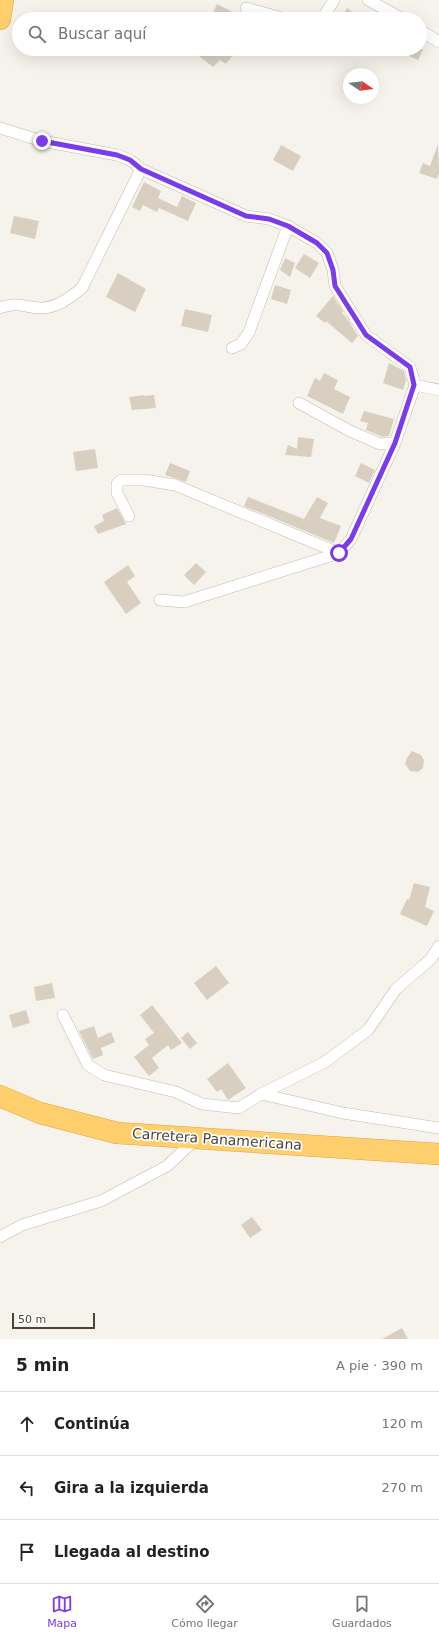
<!DOCTYPE html>
<html lang="es">
<meta charset="utf-8">
<style>
:root{--surface:#fff;--page:#f2f2f2;--text:#222;--muted:#767676;--line:#e0e0e0;--accent:#7c3aed}
body{margin:0;font-family:"DejaVu Sans",sans-serif;background:var(--page);color:var(--text)}
.compass{position:absolute;left:343px;top:68px;width:36px;height:36px;border-radius:50%;background:var(--surface);box-shadow:0 4px 16px #0002;rotate:103deg}
.scale{position:absolute;left:12px;bottom:10px;width:83px;box-sizing:border-box;padding-left:4px;border:2px solid #4b4439;border-top:0;font-size:11px;line-height:14px;white-space:nowrap;color:#4b4439;-webkit-text-stroke:3px #fff;paint-order:stroke}
.stop{position:absolute;width:12px;height:12px;margin:-9px;border:3px solid #7c3aed;border-radius:50%;background:#fff}
.stop.end{background:#7c3aed;border-color:#fff;box-shadow:0 1px 4px #0008}
.list{margin:0;padding:0;list-style:none}
h2{display:flex;justify-content:space-between;align-items:center;height:52px;margin:0;padding:0 16px;font-size:17px}
h2 small{font-size:13px;font-weight:400;color:var(--muted)}
.list li{display:grid;grid-template-columns:26px 1fr auto;gap:12px;align-items:center;box-sizing:border-box;height:64px;padding:0 16px;border-top:1px solid var(--line)}
.list b{display:block;font-size:15px;white-space:nowrap}
.list em{font-size:13px;font-style:normal;color:var(--muted)}
.icon{flex:none;width:22px;height:22px;fill:none;stroke:currentColor;stroke-width:2;stroke-linecap:round;stroke-linejoin:round}
.map{position:relative;flex:none;width:439px;height:1339px;overflow:hidden}
.search{position:absolute;background:var(--surface);box-shadow:0 4px 16px #0002;left:12px;right:12px;top:12px;height:44px;display:flex;align-items:center;gap:10px;box-sizing:border-box;padding:0 14px;border-radius:22px;color:var(--muted);font-size:15px}
.sheet{height:244px;background:var(--surface)}
nav{display:flex;justify-content:space-around;align-items:center;box-sizing:border-box;height:56px;border-top:1px solid var(--line);background:var(--surface);font-size:11px;color:var(--muted)}
nav a{display:grid;justify-items:center;gap:2px}
nav .on{color:var(--accent)}
.map>svg:first-child{display:block}
.building{fill:#d8cfc1}
.lines{fill:none;stroke-linecap:round;stroke-linejoin:round}
.street-casing{stroke:#c2bbae;stroke-width:12}
.highway-casing{stroke:#e0a43c;stroke-width:22}
.street{stroke:#fff;stroke-width:11}
.highway{stroke:#ffcf6e;stroke-width:21}
.route{stroke:#7c3aed;stroke-width:5}
.labels{text-anchor:middle;dominant-baseline:central;stroke-width:3.5;stroke-linejoin:round;paint-order:stroke}
.street-label{font-size:14px;fill:#4b4439;stroke:#fff}
</style>
<div class="map">
<svg width="439" height="1339" viewBox="0 0 439 1339">
<rect width="100%" height="100%" fill="#f6f3ec"/>
<!-- building -->
<path class="building" d="M217 4 231 11 246 19H210Z
M347 8 362 19H341Z
M190 49H211L217 53 220 49H224L233 55 226 64 220 60 213 67Z
M412 49H423L418 60 409 56Z
M438 144 439 173 437 179 419 173 423 163 430 166Z
M281 145 301 156 293 171 273 160Z
M144 182 161 191 158 198 177 207 182 196 196 203 188 221 159 208 157 212 143 205 140 211 132 207Z
M14 216 39 221 35 239 10 233Z
M304 254 319 263 310 278 295 268Z
M285 258 295 263 290 277 280 270Z
M118 273 146 289 135 312 106 297Z
M275 285 291 290 287 304 271 299Z
M333 296 343 311 342 313 346 317 358 336 352 343 326 321 325 323 316 316Z
M185 309 212 315 208 332 181 326Z
M389 363 404 371 406 380 403 390 383 383Z
M324 373 338 380 334 389 350 397 343 414 307 396 315 378 320 381Z
M144 395V396L154 395 156 408 132 410 129 397Z
M364 411 394 419 389 436 383 437 366 430 368 423 360 421Z
M298 437 314 439 311 457 285 455 288 445 297 449Z
M95 449 98 468 76 471 73 452Z
M170 463 190 471 186 482 165 475Z
M361 463 375 470 369 483 355 476Z
M248 497 304 519 317 497 328 503 320 518 341 526 334 543 244 506Z
M117 508 126 524 98 534 94 526 104 521 102 515Z
M196 563 206 572 194 585 184 575Z
M128 565 135 576 127 582 141 603 126 614 104 582Z
M412 751 421 755 424 760 423 768 418 772 410 771 405 764 407 758Z
M414 883 430 887 425 907 434 911 427 926 400 914 407 899 409 900Z
M216 966 229 983 207 1000 194 983Z
M52 983 55 998 36 1001 34 987Z
M152 1005 182 1043 171 1050 168 1045 152 1058 159 1068 149 1076 134 1057 149 1045 145 1039 154 1033 140 1015Z
M26 1010 30 1023 13 1028 9 1015Z
M94 1026 98 1038 111 1032 115 1042 101 1048 103 1055 93 1059 79 1031Z
M188 1032 197 1043 190 1049 181 1038Z
M228 1063 246 1088 228 1100 221 1089 217 1092 207 1079Z
M252 1217 262 1230 250 1238 241 1225Z
M402 1328 408 1339H382Z"/>
<g class="lines">
<!-- street casing -->
<g class="street-casing">
<path id="street" d="M368 0 403 19
M246 8 286 19
M322 19 334 0
M420 30 439 42
M0 128 42 141 117 155 130 160 141 169 246 216 269 219 288 226 317 243 327 253 333 270 335 286 366 335 410 367 415 385 395 443 351 539 339 553 184 602 160 600
M0 308C20 300 25 309 43 308 58 307 71 297 82 288L141 169
M232 348 241 344 249 332 288 226
M415 385 439 390
M299 403 350 431 380 444 395 443
M129 516 117 493V484L121 480H144L175 485 339 553
M63 1015 88 1065 104 1075 176 1092 202 1104 239 1108 261 1094 325 1062 368 1030 396 989 431 959 439 946
M261 1094 343 1113 439 1128
M0 1237 22 1225 101 1201 167 1166 197 1138"/>
</g>
<!-- highway casing -->
<g class="highway-casing">
<path id="highway" d="M0 19 3 0
M0 1096 40 1113 117 1133 439 1154"/>
</g>
<!-- street -->
<use href="#street" class="street"/>
<!-- highway -->
<use href="#highway" class="highway"/>
</g>
<g class="lines">
<!-- route -->
<path class="route" d="M42 141 117 155 130 160 141 169 246 216 269 219 288 226 317 243 327 253 333 270 335 286 366 335 410 367 414 385 395 443 351 539 339 553"/>
</g>
<g class="labels">
<!-- street labels -->
<g class="street-label">
<text transform="translate(217 1139) rotate(4)">Carretera Panamericana</text>
</g>
</g>
</svg>
<svg class="compass" viewBox="-18 -18 36 36"><path d="M0-13l5 13h-10z" fill="#e53935"/><path d="M0 13l5-13h-10z" fill="#767676"/></svg>
<div class="scale">50 m</div>
<div class="stop" style="left:339px;top:553px"></div>
<div class="stop end" style="left:42px;top:141px"></div>
<div class="search"><svg class="icon" aria-label="search" viewBox="0 0 24 24"><circle cx="10" cy="10" r="6"/><path d="M15 15l6 6"/></svg>Buscar aquí</div>
</div>
<section class="sheet">
<h2>5 min<small>A pie · 390 m</small></h2>
<ul class="list">
<li><svg class="icon" aria-label="ahead" viewBox="0 0 24 24"><path d="M12 20V5M6 11l6-6 6 6"/></svg><div><b>Continúa</b></div><em>120 m</em></li>
<li><svg class="icon" aria-label="left" viewBox="0 0 24 24"><path d="M17 20v-9H6M10 6l-5 5 5 5"/></svg><div><b>Gira a la izquierda</b></div><em>270 m</em></li>
<li><svg class="icon" aria-label="arrive" viewBox="0 0 24 24"><path d="M6 21V4h12l-3 4 3 4H6"/></svg><div><b>Llegada al destino</b></div></li>
</ul>
</section>
<nav>
<a class="on"><svg class="icon" aria-label="map" viewBox="0 0 24 24"><path d="M3 6l6-2 6 2 6-2v14l-6 2-6-2-6 2zM9 4v14M15 6v14"/></svg>Mapa</a>
<a><svg class="icon" aria-label="directions" viewBox="0 0 24 24"><path d="M12 3l9 9-9 9-9-9zM9 14v-3h6M13 9l2 2-2 2"/></svg>Cómo llegar</a>
<a><svg class="icon" aria-label="saved" viewBox="0 0 24 24"><path d="M7 4h10v16l-5-4-5 4z"/></svg>Guardados</a>
</nav>
